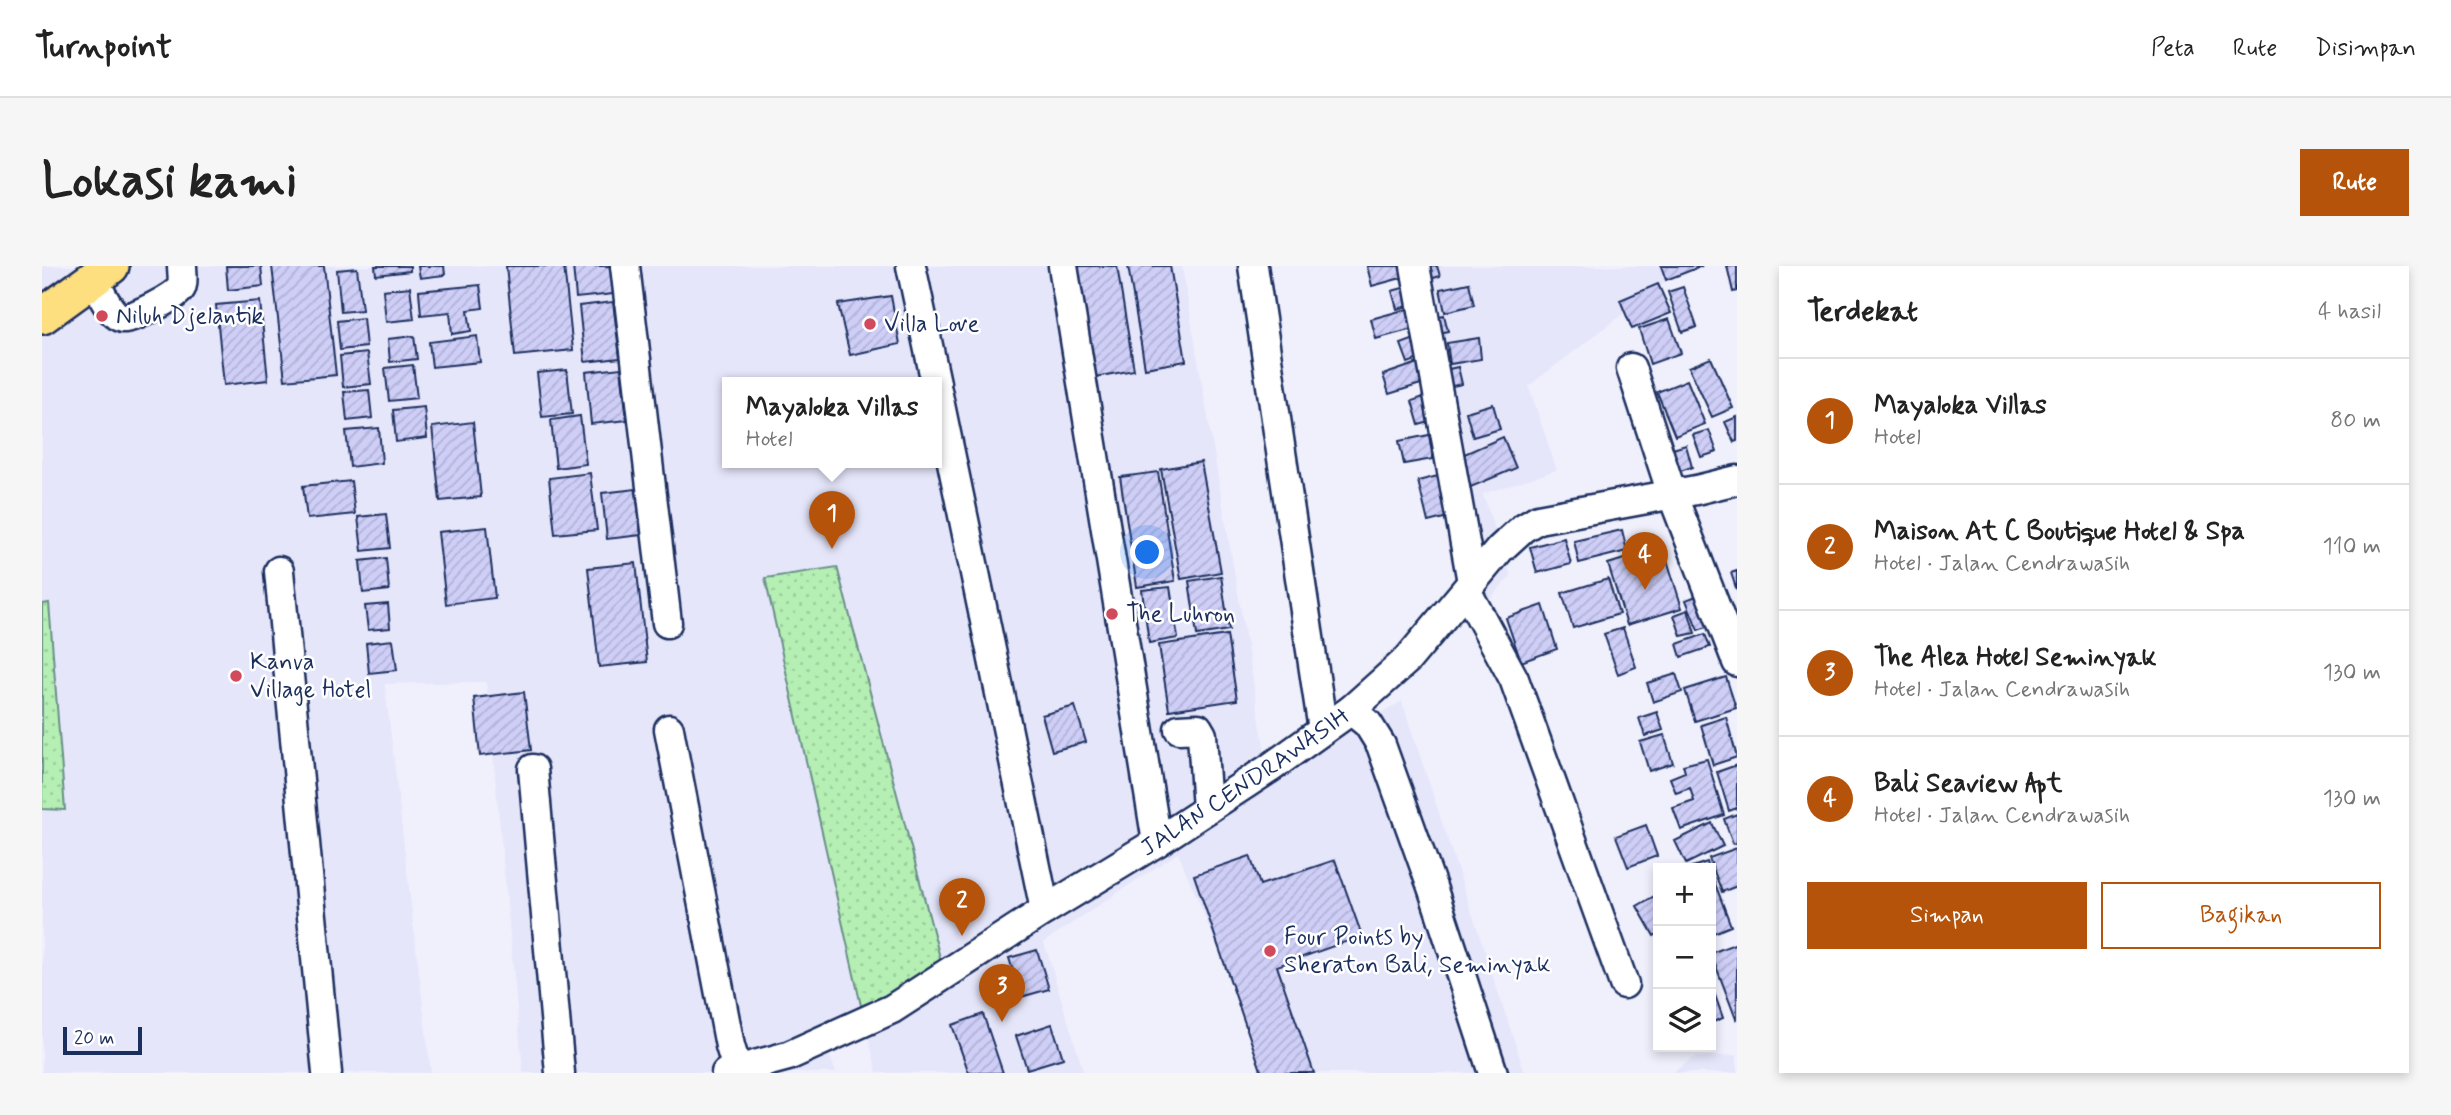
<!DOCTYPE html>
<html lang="id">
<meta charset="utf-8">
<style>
:root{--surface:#fff;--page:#f6f6f6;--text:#222;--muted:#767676;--line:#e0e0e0;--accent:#b45309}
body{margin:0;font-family:Mynerve,sans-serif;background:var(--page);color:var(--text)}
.controls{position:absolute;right:21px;bottom:21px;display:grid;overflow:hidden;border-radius:0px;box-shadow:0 4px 10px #0003}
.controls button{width:63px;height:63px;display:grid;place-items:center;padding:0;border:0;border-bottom:2px solid var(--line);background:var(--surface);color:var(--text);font:35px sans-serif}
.scale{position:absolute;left:21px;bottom:18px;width:79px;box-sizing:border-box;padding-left:7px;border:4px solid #1b2f5e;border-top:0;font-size:19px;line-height:24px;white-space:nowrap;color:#1b2f5e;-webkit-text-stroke:5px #fff;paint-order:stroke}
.you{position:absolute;left:1106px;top:287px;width:24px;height:24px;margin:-18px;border:5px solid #fff;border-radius:50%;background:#1a73e8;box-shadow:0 0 0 10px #1a73e833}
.badge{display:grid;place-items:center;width:46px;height:46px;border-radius:50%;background:var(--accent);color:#fff;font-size:23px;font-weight:700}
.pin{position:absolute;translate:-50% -58px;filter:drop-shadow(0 2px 4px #0008)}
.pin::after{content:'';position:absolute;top:37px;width:24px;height:21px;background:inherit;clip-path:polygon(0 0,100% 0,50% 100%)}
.popup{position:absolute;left:680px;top:111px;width:220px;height:91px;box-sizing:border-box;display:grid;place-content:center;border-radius:0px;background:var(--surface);filter:drop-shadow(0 2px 5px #0005);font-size:23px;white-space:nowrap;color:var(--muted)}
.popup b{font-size:26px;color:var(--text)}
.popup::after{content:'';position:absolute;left:50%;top:100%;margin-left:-14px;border:14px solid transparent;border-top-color:var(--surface)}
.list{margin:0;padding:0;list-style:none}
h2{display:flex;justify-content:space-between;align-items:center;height:91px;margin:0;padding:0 28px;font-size:30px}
h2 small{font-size:23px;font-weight:400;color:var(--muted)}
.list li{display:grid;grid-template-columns:46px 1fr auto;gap:21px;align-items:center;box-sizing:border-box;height:126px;padding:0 28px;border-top:2px solid var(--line)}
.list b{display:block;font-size:26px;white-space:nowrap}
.list p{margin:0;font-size:23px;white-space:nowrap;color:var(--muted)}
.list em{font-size:23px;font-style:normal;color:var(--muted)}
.actions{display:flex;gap:14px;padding:21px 28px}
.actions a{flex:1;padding:16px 0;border:2px solid var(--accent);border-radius:0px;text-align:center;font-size:24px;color:var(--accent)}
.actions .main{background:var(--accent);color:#fff}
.icon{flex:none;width:38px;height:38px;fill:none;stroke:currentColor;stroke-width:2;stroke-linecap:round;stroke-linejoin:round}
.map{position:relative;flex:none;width:1695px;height:807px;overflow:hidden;border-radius:0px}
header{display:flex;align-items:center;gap:42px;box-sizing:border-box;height:98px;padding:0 35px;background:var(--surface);border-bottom:2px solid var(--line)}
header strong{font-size:33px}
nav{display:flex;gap:38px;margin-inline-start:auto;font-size:24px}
.intro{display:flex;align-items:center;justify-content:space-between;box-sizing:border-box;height:168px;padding:0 42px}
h1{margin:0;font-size:49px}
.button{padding:18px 32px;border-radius:0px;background:var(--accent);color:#fff;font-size:24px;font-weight:700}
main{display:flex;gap:42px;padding:0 42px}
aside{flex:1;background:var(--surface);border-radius:0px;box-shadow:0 4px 10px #0003}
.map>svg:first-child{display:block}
.built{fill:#e6e6fb;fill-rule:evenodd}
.grass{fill:url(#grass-dots);stroke:#688f88;stroke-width:2}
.building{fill:url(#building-hatch);stroke:#1b2f5e;stroke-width:2}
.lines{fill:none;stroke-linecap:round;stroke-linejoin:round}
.minor-casing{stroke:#1b2f5e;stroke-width:33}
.major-casing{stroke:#1b2f5e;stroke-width:40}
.minor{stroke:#fff;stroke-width:28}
.major{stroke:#fddf80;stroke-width:35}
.poi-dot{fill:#d1495b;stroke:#fff;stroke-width:2.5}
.labels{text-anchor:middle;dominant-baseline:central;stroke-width:5;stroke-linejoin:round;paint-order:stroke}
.poi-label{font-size:24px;fill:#1b2f5e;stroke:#fff;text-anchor:start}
.street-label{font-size:24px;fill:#1b2f5e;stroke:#fff}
</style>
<header>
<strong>Turnpoint</strong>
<nav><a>Peta</a><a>Rute</a><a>Disimpan</a></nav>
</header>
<div class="intro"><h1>Lokasi kami</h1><a class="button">Rute</a></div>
<main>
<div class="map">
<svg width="1695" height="807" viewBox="0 0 1695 807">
<defs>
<pattern id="grass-dots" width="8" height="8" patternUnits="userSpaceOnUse" patternTransform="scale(1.75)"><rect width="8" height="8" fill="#b5efb3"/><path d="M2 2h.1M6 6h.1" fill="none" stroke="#9bcd9c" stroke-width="1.8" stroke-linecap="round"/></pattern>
<pattern id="building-hatch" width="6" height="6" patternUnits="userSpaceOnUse" patternTransform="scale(1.75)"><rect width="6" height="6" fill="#cecef7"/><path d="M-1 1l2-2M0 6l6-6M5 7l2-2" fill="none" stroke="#b0b1d6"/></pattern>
</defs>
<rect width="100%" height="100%" fill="#f0f0fd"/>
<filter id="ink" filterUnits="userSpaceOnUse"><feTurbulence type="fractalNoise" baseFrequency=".0143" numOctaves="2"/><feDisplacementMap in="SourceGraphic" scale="14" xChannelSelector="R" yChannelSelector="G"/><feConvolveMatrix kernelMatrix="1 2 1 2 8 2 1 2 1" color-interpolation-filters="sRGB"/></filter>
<g filter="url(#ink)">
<!-- built -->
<path class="built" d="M0 0H1140L1227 508 1360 435 1483 807H1228L1136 587 1002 676 1042 807H835L822 754 782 773 794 807H481L444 416 343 418 389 807H0V543L23 544 7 337 0 338ZM685 117H895V197H685Z
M1355 0H1644L1487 120 1515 204 1441 228 1469 310 1426 358Z
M1695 789V807H1630L1652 791Z"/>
<!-- grass -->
<path class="grass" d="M795 301 906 722 822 753 723 312Z
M7 337 23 544 0 543V338Z"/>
<!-- building -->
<path class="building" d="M184 0H219L221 20 186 24Z
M230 0H282L294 109 243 114Z
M333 0H368V5L334 9Z
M376 0H402L403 9 378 12Z
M464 0H522L531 84 473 90Z
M531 0H568L571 28 534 32Z
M1035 0H1075L1092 104 1053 111Z
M1086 0H1128L1144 95 1103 102Z
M1325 0H1360L1363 11 1330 20Z
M1381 0H1395L1398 10 1385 14Z
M1619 0H1660L1624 14Z
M1685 0H1695V25L1691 26Z
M315 2 320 44 299 46 295 4Z
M1427 17 1432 39 1403 46 1398 23Z
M1616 18 1629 47 1590 63 1578 34Z
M438 19 441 42 426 44 429 65 410 68 408 46 379 49 377 25Z
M1372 19 1377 37 1355 43 1350 25Z
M368 21 372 53 344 56 341 24Z
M1641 21 1655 61 1640 66 1626 26Z
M849 30 858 78 808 89 796 38Z
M218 35 226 114 182 119 174 39Z
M571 36 578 92 543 96 537 40Z
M1369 42 1374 62 1334 73 1329 53Z
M1402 49 1406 65 1393 68 1389 52Z
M321 52 324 81 298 84 295 55Z
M1627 53 1639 87 1608 98 1597 63Z
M372 70 375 93 348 96 346 73Z
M435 70 438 96 390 101 387 76Z
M1378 71 1385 90 1366 97 1359 78Z
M1437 72 1439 93 1408 98 1405 77Z
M325 87 329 118 301 121 298 90Z
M1669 92 1691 142 1670 151 1647 101Z
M1379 96 1385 116 1347 128 1341 109Z
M371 99 375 132 347 135 343 102Z
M1416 101 1420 118 1406 121 1402 104Z
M579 102 585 154 549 158 544 106Z
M525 104 530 148 500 151 495 107Z
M1645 114 1663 158 1633 170 1615 126Z
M327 124 330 152 305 155 302 126Z
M1384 130 1391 155 1377 159 1370 135Z
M1451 138 1458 163 1431 171 1424 146Z
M382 141 385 172 354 176 351 144Z
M538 150 544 198 514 202 509 154Z
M1695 151V175L1692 176 1683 156Z
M431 156 439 231 398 235 390 161Z
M337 162 340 197 308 201 304 165Z
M1667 164 1675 186 1659 191 1651 169Z
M1387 169 1391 193 1362 198 1357 175Z
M1461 171 1474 202 1424 223 1411 193Z
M1644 179 1650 201 1632 207 1624 185Z
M1159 196 1179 306 1139 313 1119 203Z
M1116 206 1133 315 1095 321 1078 211Z
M548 207 555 264 513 268 507 212Z
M1400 209 1410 250 1386 256 1376 215Z
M309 215 313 248 265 253 261 220Z
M594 223 599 269 565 273 560 227Z
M344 248 348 282 320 285 316 251Z
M445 261 453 332 404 338 396 266Z
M1580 264 1585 285 1537 297 1532 275Z
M1522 272 1529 298 1495 307 1488 281Z
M1621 281 1640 342 1585 359 1566 298Z
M344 292 347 324 321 327 318 295Z
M594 297 605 396 557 401 546 302Z
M1695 305V325L1689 307Z
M1179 310 1187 364 1155 369 1147 315Z
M1566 313 1577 348 1531 362 1520 327Z
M1128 321 1136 372 1107 377 1100 324Z
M1659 328 1671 359 1656 364 1644 334Z
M346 338 348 362 326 364 323 340Z
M1501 339 1515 383 1479 396 1464 352Z
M1646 344 1653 367 1639 370 1632 349Z
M1581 362 1594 401 1576 408 1562 368Z
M1663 368 1668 381 1639 391 1635 378Z
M1185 369 1195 434 1127 444 1117 379Z
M351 374 355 404 327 407 324 377Z
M1634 408 1640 426 1611 436 1605 417Z
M1684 411 1694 442 1653 455 1643 424Z
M482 426 489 484 438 490 432 432Z
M1033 440 1044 476 1010 485 1000 449Z
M1615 446 1621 464 1603 470 1597 452Z
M1684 451 1695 491 1671 499 1659 459Z
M1622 469 1631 497 1607 505 1598 476Z
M1665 493 1682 549 1639 564 1631 542 1652 535 1648 522 1634 527 1628 512 1643 506 1641 499Z
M1695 499V542L1687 545 1675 506Z
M1695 548V577L1691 578 1682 553Z
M1670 557 1681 580 1644 598 1633 575Z
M1604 559 1615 590 1586 601 1574 570Z
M1695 582V620L1680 626 1667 592Z
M1208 590 1218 619 1293 594 1320 670 1235 700 1272 807H1220L1152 609Z
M1665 596 1667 602H1647Z
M1669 607 1689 660 1669 668Z
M1616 628V668L1612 670 1595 640Z
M1695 677V752L1694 753 1669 687Z
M995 684 1007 723 979 731 967 692Z
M1669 718 1681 752 1669 757Z
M941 748 961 807H927L910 759Z
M1010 758 1021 792 985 803 974 770Z"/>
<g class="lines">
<!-- minor casing -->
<g class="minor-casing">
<g id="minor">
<path d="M583 0 625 357"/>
<path d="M869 0 894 117"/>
<path d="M1021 0 1115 576"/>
<path d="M1211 0 1281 464"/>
<path d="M1373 0 1430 316"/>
<path d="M51 12C57 23 68 49 80 52 90 54 135 30 139 22 142 16 140 7 140 0"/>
<path d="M1589 102 1630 228 1695 396"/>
<path d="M895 124 1003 644"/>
<path d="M237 305 285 807"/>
<path d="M1425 326 1472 413 1582 718"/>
<path d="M1309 444 1326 458 1339 479 1390 621 1451 807"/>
<path d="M627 463 688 780 695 803"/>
<path d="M1137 463 1156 462 1160 469 1165 543"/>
<path d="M491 503 518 807"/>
<path id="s1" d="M684 807 746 790 850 743 1003 644 1115 576 1228 502 1309 444 1366 393 1458 283 1481 262 1496 253 1654 224 1695 214"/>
</g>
</g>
<!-- major casing -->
<g class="major-casing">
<path id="major" d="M0 50 69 0"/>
</g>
<!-- minor -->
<use href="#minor" class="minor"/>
<!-- major -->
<use href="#major" class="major"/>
</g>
</g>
<!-- markers -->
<g class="poi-dot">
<circle cx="60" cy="50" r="7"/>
<circle cx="828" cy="58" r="7"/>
<circle cx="1070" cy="348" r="7"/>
<circle cx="194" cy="410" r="7"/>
<circle cx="1228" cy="685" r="7"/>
</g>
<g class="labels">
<!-- poi labels -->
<g class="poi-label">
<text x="74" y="50">Niluh Djelantik</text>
<text x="842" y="58">Villa Love</text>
<text x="1084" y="348">The Luhron</text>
<text x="208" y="396">Kanva<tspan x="208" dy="28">Village Hotel</tspan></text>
<text x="1242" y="671">Four Points by<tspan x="1242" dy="28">Sheraton Bali, Seminyak</tspan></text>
</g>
<!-- street labels -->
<g class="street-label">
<text stroke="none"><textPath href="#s1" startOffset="598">JALAN CENDRAWASIH</textPath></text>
</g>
</g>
</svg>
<div class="controls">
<button>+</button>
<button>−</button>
<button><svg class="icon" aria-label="layers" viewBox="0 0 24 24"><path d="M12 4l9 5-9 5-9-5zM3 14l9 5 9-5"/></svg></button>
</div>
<div class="scale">20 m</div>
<div class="you"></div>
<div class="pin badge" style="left:790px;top:283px">1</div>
<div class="popup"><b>Mayaloka Villas</b>Hotel</div>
<div class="pin badge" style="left:920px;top:670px">2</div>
<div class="pin badge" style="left:960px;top:756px">3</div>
<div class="pin badge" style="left:1603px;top:324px">4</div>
</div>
<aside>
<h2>Terdekat<small>4 hasil</small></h2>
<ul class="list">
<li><span class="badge">1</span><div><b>Mayaloka Villas</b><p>Hotel</p></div><em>80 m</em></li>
<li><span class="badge">2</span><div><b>Maison At C Boutique Hotel &amp; Spa</b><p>Hotel · Jalan Cendrawasih</p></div><em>110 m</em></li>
<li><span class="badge">3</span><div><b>The Alea Hotel Seminyak</b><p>Hotel · Jalan Cendrawasih</p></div><em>130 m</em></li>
<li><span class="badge">4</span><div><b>Bali Seaview Apt</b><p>Hotel · Jalan Cendrawasih</p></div><em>130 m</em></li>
</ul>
<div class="actions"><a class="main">Simpan</a><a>Bagikan</a></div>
</aside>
</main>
